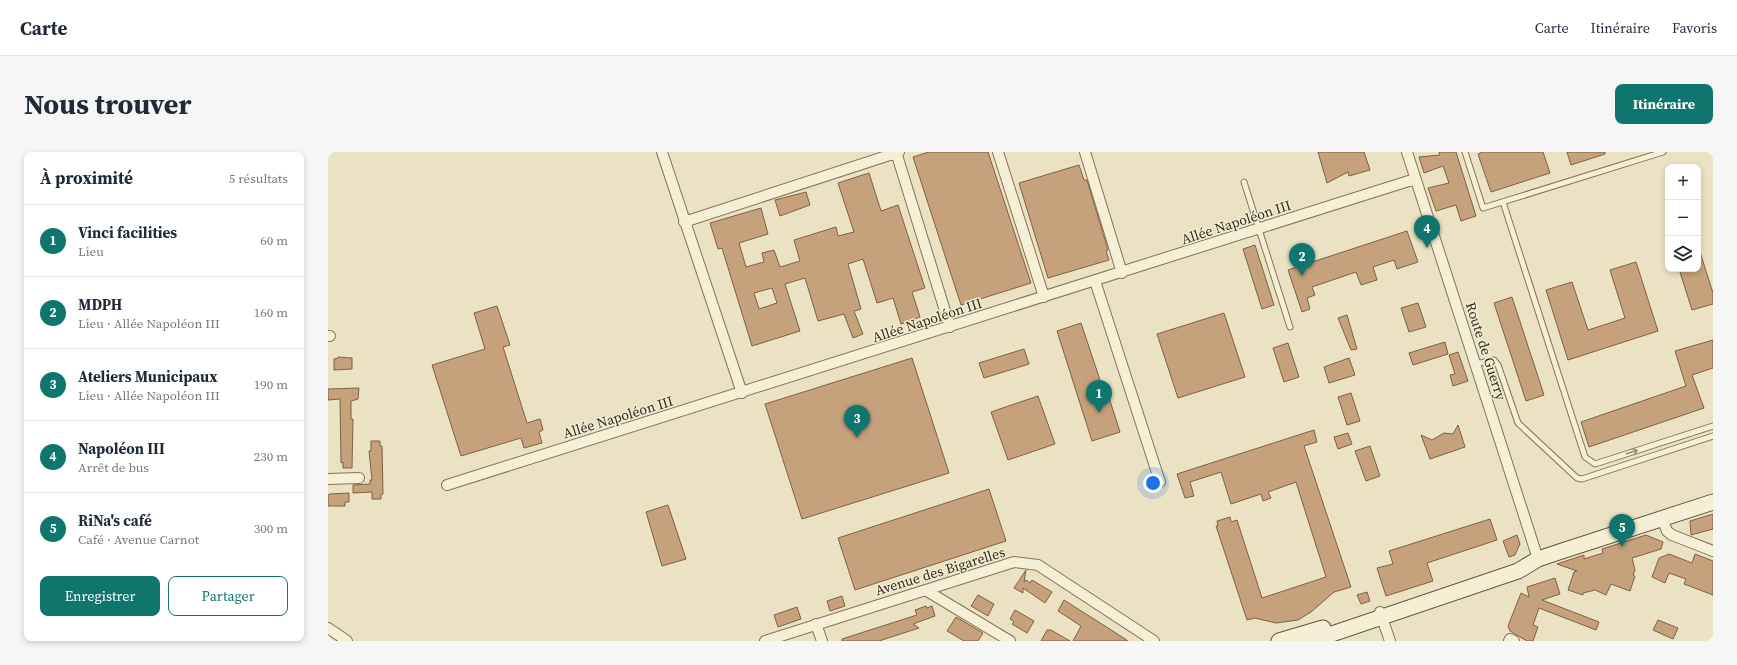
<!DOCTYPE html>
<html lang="fr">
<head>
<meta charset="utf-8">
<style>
  body { margin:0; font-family:"Source Serif 4",serif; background:#f6f6f7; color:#1f2937 }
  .controls { position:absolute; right:12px; top:12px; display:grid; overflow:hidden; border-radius:8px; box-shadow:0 2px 6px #0003 }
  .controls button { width:36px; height:36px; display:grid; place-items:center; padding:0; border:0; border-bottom:1px solid #e0e1e3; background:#fff; color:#1f2937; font:20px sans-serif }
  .you { position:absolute; left:825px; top:331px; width:14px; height:14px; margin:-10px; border:3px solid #fff; border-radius:50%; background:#1a73e8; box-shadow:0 0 0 6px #1a73e833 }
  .badge { display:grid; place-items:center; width:26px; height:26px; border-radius:50%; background:#0f766e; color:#fff; font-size:13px; font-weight:700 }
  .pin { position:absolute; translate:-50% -33px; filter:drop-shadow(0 1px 2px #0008) }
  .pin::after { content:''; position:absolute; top:21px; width:14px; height:12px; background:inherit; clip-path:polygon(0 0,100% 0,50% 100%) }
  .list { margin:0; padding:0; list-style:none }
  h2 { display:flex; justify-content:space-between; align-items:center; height:52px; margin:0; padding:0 16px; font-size:17px }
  h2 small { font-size:13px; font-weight:400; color:#747a83 }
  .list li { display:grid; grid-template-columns:26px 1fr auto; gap:12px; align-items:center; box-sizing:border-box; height:72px; padding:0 16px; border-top:1px solid #e0e1e3 }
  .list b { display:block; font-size:15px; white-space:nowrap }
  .list p { margin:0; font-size:13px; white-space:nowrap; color:#747a83 }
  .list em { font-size:13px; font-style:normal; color:#747a83 }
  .actions { display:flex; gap:8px; padding:12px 16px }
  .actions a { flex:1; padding:9px 0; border:1px solid #0f766e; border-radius:8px; text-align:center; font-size:14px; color:#0f766e }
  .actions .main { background:#0f766e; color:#fff }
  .icon { flex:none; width:22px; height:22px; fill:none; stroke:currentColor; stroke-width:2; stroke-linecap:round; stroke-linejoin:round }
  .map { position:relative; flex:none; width:1385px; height:489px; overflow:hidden; border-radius:8px }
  header { display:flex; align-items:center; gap:24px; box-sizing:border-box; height:56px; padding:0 20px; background:#fff; border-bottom:1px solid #e0e1e3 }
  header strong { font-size:19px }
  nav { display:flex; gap:22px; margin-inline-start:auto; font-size:14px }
  .intro { display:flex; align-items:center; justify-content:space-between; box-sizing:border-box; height:96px; padding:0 24px }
  h1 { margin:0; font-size:28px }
  .button { padding:10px 18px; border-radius:8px; background:#0f766e; color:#fff; font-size:14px; font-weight:700 }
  main { display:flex; gap:24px; padding:0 24px }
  aside { flex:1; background:#fff; border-radius:8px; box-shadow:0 2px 6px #0003 }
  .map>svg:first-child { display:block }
  .building { fill:#c5a17c; stroke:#7f6143; fill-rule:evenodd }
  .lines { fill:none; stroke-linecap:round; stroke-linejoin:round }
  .lane-casing { stroke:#82745b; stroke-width:7 }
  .street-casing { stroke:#82745b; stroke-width:12 }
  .secondary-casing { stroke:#64553f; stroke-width:17 }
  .lane { stroke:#f5efd5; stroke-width:5 }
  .street { stroke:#f5efd5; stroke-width:10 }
  .secondary { stroke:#f5efd5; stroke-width:15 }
  .oneway { stroke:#948d7a }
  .labels { text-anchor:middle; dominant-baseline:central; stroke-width:3; stroke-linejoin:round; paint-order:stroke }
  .street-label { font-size:14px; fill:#332b1e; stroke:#f2ecd2 }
</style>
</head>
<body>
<header>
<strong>Carte</strong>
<nav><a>Carte</a><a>Itinéraire</a><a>Favoris</a></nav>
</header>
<div class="intro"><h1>Nous trouver</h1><a class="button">Itinéraire</a></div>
<main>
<aside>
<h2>À proximité<small>5 résultats</small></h2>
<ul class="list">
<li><span class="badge">1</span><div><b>Vinci facilities</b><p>Lieu</p></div><em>60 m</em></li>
<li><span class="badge">2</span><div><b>MDPH</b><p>Lieu · Allée Napoléon III</p></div><em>160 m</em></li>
<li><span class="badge">3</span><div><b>Ateliers Municipaux</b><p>Lieu · Allée Napoléon III</p></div><em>190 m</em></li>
<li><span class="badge">4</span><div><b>Napoléon III</b><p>Arrêt de bus</p></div><em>230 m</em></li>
<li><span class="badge">5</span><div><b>RiNa's café</b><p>Café · Avenue Carnot</p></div><em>300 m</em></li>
</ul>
<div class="actions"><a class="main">Enregistrer</a><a>Partager</a></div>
</aside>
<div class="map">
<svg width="1385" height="489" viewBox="0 0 1385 489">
  <rect width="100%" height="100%" fill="#eae2c3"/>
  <path class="building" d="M601,0H660L703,131L633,153L585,5Z
    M990,0H1036L1042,18L1021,24L1020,20L999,31Z
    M1111,0H1128L1148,64L1133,69L1128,53L1108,59L1100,36L1121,31L1115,14L1096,21L1091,5L1112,3Z
    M1155,0H1215L1222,21L1163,40L1150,2Z
    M1239,0H1277V2L1243,13Z
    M751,13L756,28H759L780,98L778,99L781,108L720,126L691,31Z
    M541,21L553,59L570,53L597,136L584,140L592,165L573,172L565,146L549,151L535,107L520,112L533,157L526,159L535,182L525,186L516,162L490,169L477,126L457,132L472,179L424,194L394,96L390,97L382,71L433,56L440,82L411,91L418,115L436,110L434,101L446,98L452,115L472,109L466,88L508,75L510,84L526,80L510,31ZM444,136L449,151L431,157L426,141Z
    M478,40L482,53L452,64L447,48Z
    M1079,79L1090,110L1069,117L1066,108L1045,115L1049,128L1033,133L1028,120L984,135L987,143L979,146L982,157L974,160L960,118Z
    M927,93L946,153L934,157L915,97Z
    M1370,100H1372L1385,141V152L1364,158L1351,117H1370Z
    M1308,110L1330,179L1240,208L1218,138L1244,130L1260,178L1282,171L1297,166L1282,118Z
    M1184,145L1216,243L1198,249L1166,151Z
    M1090,151L1098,175L1081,180L1073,156Z
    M169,154L182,193L175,195L199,271L212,267L215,278L211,280L214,291L196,296L193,286L133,304L104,213L157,197L146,161Z
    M896,161L917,225L850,246L829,182Z
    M1019,163L1029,197L1023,198L1010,166Z
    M753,171L774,234L777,233L792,280L764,289L729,179Z
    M1385,188V216L1364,223L1376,256L1261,295L1253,270L1358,234L1347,199Z
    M1117,190L1120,202L1085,213L1081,201Z
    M960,191L971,225L956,230L945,196Z
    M696,197L701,212L656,226L651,211Z
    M1130,200L1140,229L1125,234L1122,223L1127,222L1121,203Z
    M10,205L24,206V217L6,218V207L10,206Z
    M584,206L621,321L474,367L437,252Z
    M1021,206L1027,223L1001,231L996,215Z
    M31,236L30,247L23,249V267H25L24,316H15V310L13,311L12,247L0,248V237Z
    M1023,241L1032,269L1019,273L1010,245Z
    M710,244L727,292L680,308L663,260Z
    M1130,273L1137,295L1102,307L1093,283L1104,288L1116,281L1125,282Z
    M986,278L989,290L976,294L1023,435L1006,440L983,460L970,468L948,471L927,466L919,468L888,374H890L889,369L902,365L903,370L909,368L934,446L998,425L968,330L940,340L943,346L935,349L933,342L903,352L893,320L862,330L866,344L857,346L849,322Z
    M1020,281L1024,292L1010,297L1006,285Z
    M43,289H52V294H54L55,342H53V347H44V340L25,341V333L42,332V328H44L41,299H43Z
    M1042,294L1052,324L1038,329L1027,299Z
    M661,337L678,389L527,438L510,386Z
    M21,341V350H17V354H0V343L2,342Z
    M340,353L358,407L334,414L318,360Z
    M1385,362V377L1363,383L1362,369Z
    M1162,367L1169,388L1099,411L1105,429L1058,444L1049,416L1065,412L1061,399Z
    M1189,383L1192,392L1187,403L1181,405L1175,389Z
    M1318,383L1335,390L1333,397L1304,406L1307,418L1305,423L1307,424L1302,439L1283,432L1278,443L1267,438L1255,441V443L1240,438L1246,420L1249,419L1229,412L1256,403V407L1275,401L1274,397Z
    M1341,402L1364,411L1367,402L1385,409V443L1356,432L1358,427L1341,421L1337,431L1324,425L1331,406Z
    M698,418L696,430L698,428L702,431L704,428L724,440L717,451L695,436V441L686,436Z
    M1227,426L1232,442L1214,448L1271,470L1268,478L1211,456L1205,473L1210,475L1205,489H1199L1182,479L1180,474L1193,441L1201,445L1199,435Z
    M1039,440L1042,449L1033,452L1029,443Z
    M650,443L666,452L660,464L643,454Z
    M514,444L517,454L502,459L499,449Z
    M736,448L791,483L800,489H745L753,474L730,459Z
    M598,454L599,456L604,454L607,464L585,472L591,476L551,489H514V487L589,463L587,458Z
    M469,455L473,467L450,475L446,463Z
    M687,458L706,469L699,481L684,472L686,470L682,467Z
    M628,465L655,481L650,489H636L619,479Z
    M1330,468L1350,476L1345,487L1325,478Z
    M719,478H723L742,489H713Z"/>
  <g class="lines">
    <defs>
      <path id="lane" d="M1137,0L1155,56L1335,0
        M916,30L962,175
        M1175,50L1257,305L1267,312L1385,274
        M1147,212L1166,208L1170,213L1190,271L1249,326L1254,327L1385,284"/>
      <path id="street" d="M334,0L414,241
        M568,0L622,175
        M670,0L716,145
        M757,0L794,121
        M1079,0L1210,407
        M356,70L571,0
        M767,129L832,330
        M0,184H2
        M0,327L31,326
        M119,333L1087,27
        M1334,366L1339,379L1344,383L1385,399
        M599,439L682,489
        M1052,460L1062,489
        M488,472L494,489
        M0,476L19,489
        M437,489L686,410L710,413L826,489
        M1181,489L1182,487L1186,489"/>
      <path id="secondary" d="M951,489L995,476
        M983,489L1190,419L1210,407L1234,399L1385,350"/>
    </defs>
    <use href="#lane" class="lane-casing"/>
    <use href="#street" class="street-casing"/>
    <use href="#secondary" class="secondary-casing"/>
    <use href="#lane" class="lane"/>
    <use href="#street" class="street"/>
    <use href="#secondary" class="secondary"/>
  </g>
  <defs><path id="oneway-shaft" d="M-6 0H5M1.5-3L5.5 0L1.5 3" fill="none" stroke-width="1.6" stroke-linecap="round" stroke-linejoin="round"/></defs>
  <use class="oneway" href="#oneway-shaft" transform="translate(1304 300) rotate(-17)"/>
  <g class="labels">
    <g class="street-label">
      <text transform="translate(908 70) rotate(-18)">Allée Napoléon III</text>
      <text transform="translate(599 168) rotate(-18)">Allée Napoléon III</text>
      <text transform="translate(1158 199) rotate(72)">Route de Guerry</text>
      <text transform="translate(290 265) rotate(-17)">Allée Napoléon III</text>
      <text transform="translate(612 419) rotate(-17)">Avenue des Bigarelles</text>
    </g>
  </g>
</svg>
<div class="controls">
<button>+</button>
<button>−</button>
<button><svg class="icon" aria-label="layers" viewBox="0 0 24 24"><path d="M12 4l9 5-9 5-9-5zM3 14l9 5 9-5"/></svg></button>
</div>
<div class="you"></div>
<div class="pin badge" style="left:771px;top:261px">1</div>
<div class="pin badge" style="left:974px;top:124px">2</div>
<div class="pin badge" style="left:529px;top:286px">3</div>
<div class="pin badge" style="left:1099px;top:96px">4</div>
<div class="pin badge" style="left:1294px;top:395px">5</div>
</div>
</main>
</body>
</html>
